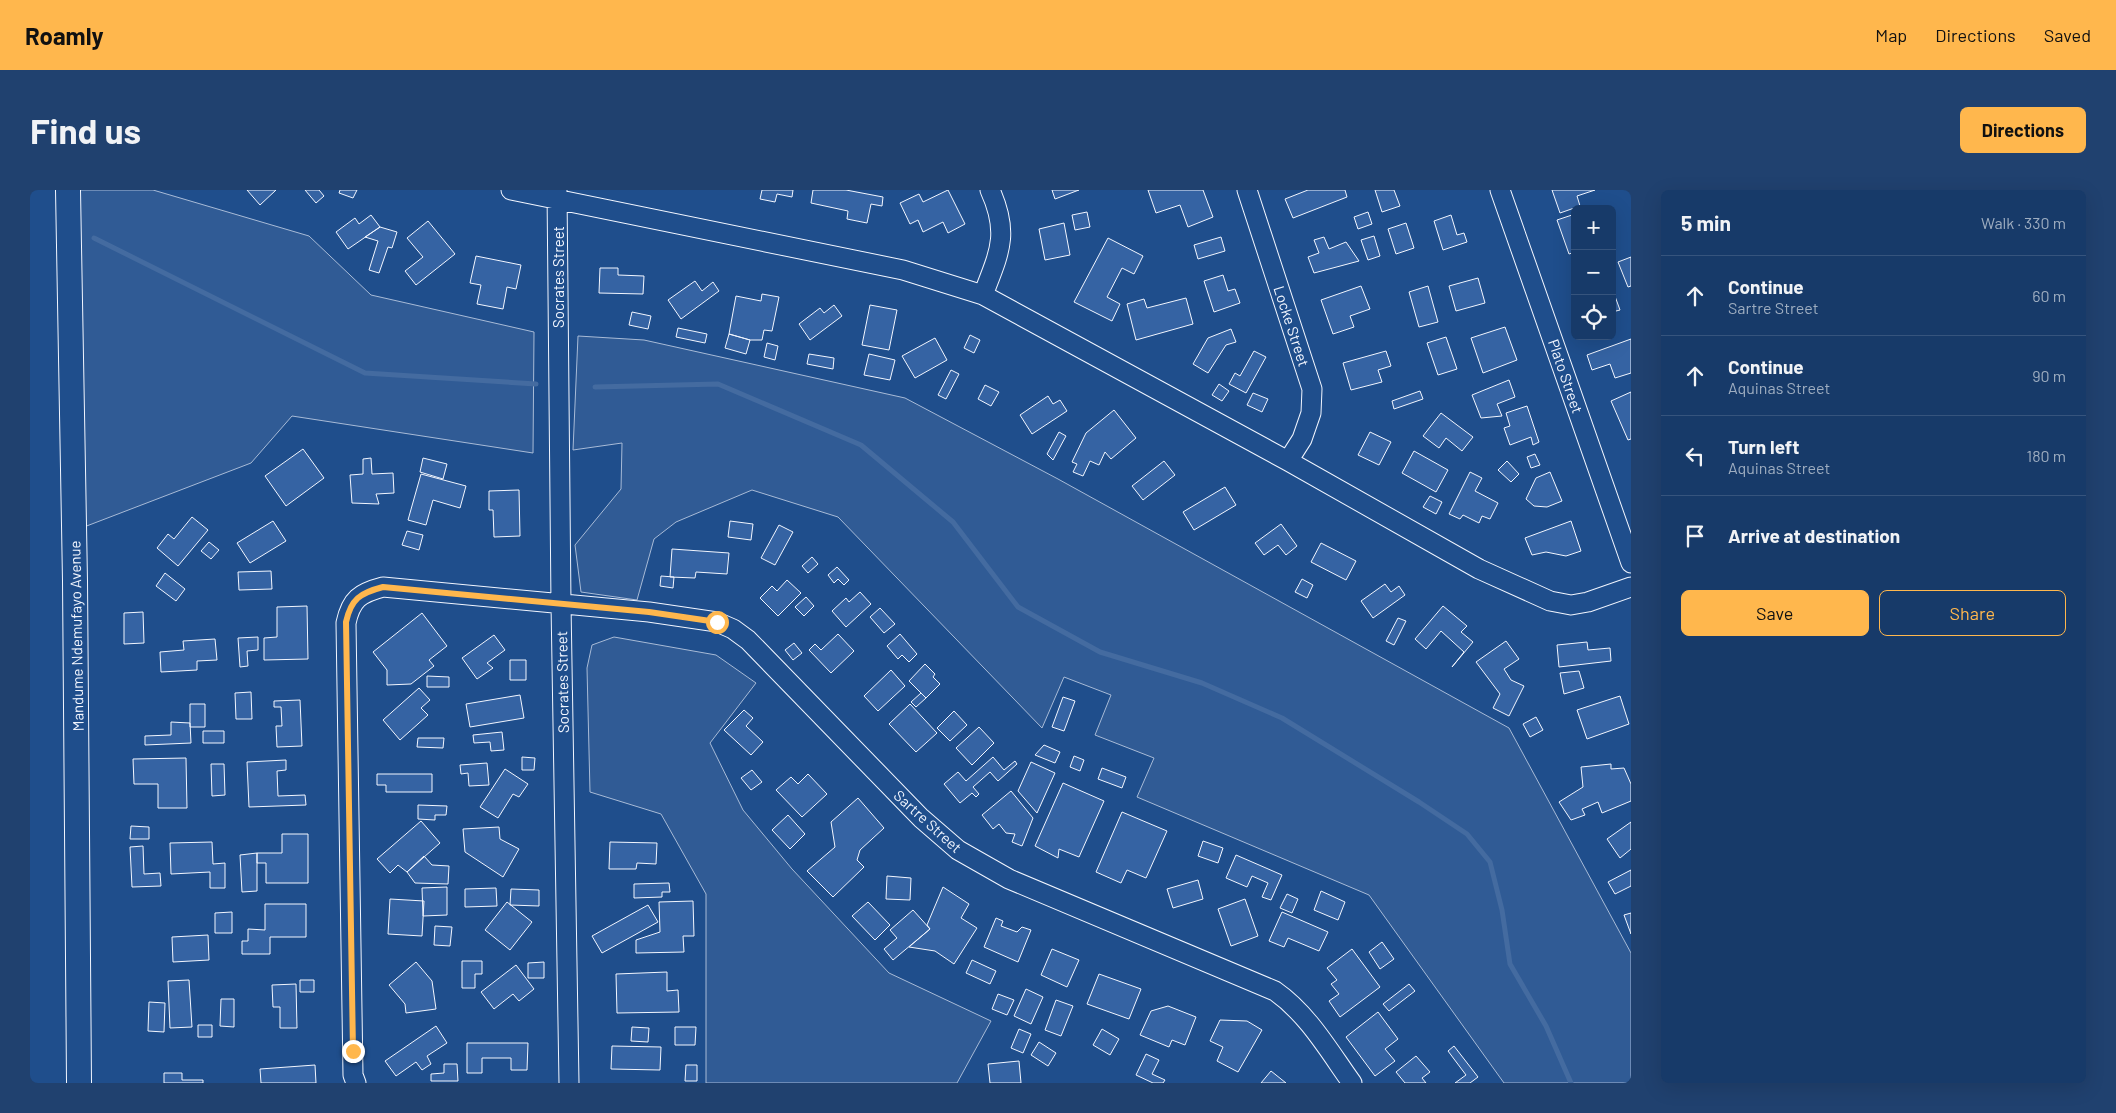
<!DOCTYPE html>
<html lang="en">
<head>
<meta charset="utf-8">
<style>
  body { margin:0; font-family:Barlow,sans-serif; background:#20416f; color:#f1f3f6 }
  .controls { position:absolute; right:15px; top:15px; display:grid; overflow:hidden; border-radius:8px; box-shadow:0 5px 20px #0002 }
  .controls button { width:45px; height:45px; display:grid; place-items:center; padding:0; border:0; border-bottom:1px solid #36547d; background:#173a69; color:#f1f3f6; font:25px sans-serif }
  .stop { position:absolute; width:15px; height:15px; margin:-11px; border:4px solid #ffb74d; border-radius:50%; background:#fff }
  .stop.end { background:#ffb74d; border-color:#fff; box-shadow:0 1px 5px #0008 }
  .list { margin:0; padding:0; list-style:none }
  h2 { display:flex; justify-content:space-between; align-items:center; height:65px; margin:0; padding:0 20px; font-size:21px }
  h2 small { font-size:16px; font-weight:400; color:#9eadc0 }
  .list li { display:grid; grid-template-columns:32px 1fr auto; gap:15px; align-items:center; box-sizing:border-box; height:80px; padding:0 20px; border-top:1px solid #36547d }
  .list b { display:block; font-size:19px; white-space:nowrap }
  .list p { margin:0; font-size:16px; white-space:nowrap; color:#9eadc0 }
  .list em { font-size:16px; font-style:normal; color:#9eadc0 }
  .actions { display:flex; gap:10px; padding:15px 20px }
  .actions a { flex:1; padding:11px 0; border:1px solid #ffb74d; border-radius:8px; text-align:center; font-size:18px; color:#ffb74d }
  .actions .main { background:#ffb74d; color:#111 }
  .icon { flex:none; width:28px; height:28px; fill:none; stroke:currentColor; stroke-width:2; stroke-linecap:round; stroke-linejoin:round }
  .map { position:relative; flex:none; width:1601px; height:893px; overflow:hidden; border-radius:8px }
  header { display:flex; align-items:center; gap:30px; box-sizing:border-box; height:70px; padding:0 25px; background:#ffb74d; color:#111 }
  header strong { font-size:24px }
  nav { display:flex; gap:28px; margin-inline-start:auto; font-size:18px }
  .intro { display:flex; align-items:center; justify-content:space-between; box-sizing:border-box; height:120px; padding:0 30px }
  h1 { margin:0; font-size:35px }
  .button { padding:12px 22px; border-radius:8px; background:#ffb74d; color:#111; font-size:18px; font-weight:700 }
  main { display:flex; gap:30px; padding:0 30px }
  aside { flex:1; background:#173a69; border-radius:8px; box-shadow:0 5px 20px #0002 }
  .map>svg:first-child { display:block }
  .built { fill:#305b95; stroke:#a8bbd7 }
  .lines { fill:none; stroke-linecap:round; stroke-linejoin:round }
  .stream { stroke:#446ba0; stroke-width:5 }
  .building { fill:#3563a3; stroke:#f2f6ff }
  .minor-casing { stroke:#f2f6ff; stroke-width:21 }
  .major-casing { stroke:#f2f6ff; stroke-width:26 }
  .minor { stroke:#1f4e8c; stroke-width:19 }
  .major { stroke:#1f4e8c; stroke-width:24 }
  .route { stroke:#ffb74d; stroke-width:6 }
  .labels { text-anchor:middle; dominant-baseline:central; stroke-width:4; stroke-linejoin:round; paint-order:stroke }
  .street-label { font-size:15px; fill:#f2f6ff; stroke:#1f4e8c }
</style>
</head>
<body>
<header>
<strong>Roamly</strong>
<nav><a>Map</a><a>Directions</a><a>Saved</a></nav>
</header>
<div class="intro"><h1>Find us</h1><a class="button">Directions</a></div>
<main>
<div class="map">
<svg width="1601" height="893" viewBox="0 0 1601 893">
  <rect width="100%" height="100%" fill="#1f4e8c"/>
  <path class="built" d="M49,0H123L279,46L341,105L504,142L503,263L262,226L221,273L54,337Z
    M548,146L614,150L875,208L1028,289L1479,538L1601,763V893H1474L1339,705L1107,607L1124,568L1065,545L1081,505L1034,487L1012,538L808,327L722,300L646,332L624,349L607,410L551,402L545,355L591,299L592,253L543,260Z
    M584,447L686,465L726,493L680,553L713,620L762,679L859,783L961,831L927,893H676V704L631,624L560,602L557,478L562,455Z"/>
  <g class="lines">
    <path class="stream" d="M64,48L335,183L506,194
      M565,197L688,194L831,255L923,332L988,417L1070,462L1172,493L1252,528L1389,612L1437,644L1460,672L1472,720L1480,774L1516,836L1541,893"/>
  </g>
  <path class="building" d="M217,0H246L230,15Z
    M275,0H289L294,6L286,13Z
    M310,0H327L323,8L309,3Z
    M732,0H763L762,7L747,4L745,12L730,9Z
    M783,0H816L853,7L852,16L841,14L837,33L817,29L818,21L781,13Z
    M918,0L935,34L918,43L913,32L893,42L888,30L880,34L870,13L889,4L893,12Z
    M1022,0H1049L1025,9Z
    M1118,0H1173L1183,27L1158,37L1150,15L1126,23Z
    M1278,0H1315L1317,7L1263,28L1255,9Z
    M1345,0H1364L1370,16L1352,22Z
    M1522,0H1565L1547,6L1550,16L1530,23Z
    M1057,22L1060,37L1045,40L1042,25Z
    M1338,22L1342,34L1328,39L1324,27Z
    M1545,24V62L1539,64L1527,30Z
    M341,25L350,37L318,59L306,42L325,28L329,34Z
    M1421,25L1427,45L1434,43L1437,52L1413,60L1404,31Z
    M398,31L425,64L386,95L375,81L393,67L377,48Z
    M1034,33L1040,65L1015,70L1009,39Z
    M1376,33L1384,58L1366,64L1358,39Z
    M350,37L367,42L362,58L358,57L349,83L339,80L348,51L335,47Z
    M1344,46L1350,66L1338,70L1331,50Z
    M1191,47L1195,61L1168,69L1164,55Z
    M1294,47L1299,59L1316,52L1329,71L1284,83L1278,67L1289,63L1284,50Z
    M1078,48L1113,66L1104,84L1092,78L1077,107L1090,114L1082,131L1044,112Z
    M446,66L491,75L486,99L477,97L473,119L447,114L451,95L440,93Z
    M1601,67V96L1598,97L1588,72Z
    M570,78H588V85L614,86L613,104L569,103Z
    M1193,85L1198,101L1205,99L1210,113L1184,122L1174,91Z
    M1448,88L1455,113L1426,121L1419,96Z
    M665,91L672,101L683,92L689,101L651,129L638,110Z
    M1331,96L1340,119L1320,126L1324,137L1303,144L1291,110Z
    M1398,96L1408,132L1389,137L1379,102Z
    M1582,98L1590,120L1582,122Z
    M732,104L749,107L742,141L734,140L732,150H720L699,144L706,106L731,111Z
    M1156,108L1163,134L1106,150L1097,114L1114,109L1117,118Z
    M804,115L812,126L780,150L769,134L790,118L794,123Z
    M840,115L867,120L859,160L832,155Z
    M602,122L621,126L618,139L599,135Z
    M1475,137L1487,170L1453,183L1441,148Z
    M648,138L677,144L675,153L646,147Z
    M1201,139L1206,152L1196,155L1178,183L1163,174L1178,148Z
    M699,144L720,150L716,164L695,158Z
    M940,145L950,150L944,163L934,158Z
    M1416,147L1427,179L1408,185L1397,153Z
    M905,148L917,170L885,188L872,166Z
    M1601,149V183L1585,188L1580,174L1562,180L1557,165Z
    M737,153L748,156L745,170L734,167Z
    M1224,161L1236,167L1216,203L1199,194L1205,183L1210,186Z
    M1356,161L1361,176L1348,180L1352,192L1321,200L1313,173Z
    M779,164L804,168L803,179L777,174Z
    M839,164L865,170L860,190L834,185Z
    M921,180L929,184L916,209L908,205Z
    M1479,190L1485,207L1467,214L1472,226L1451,228L1442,205Z
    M1189,194L1199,201L1192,211L1182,205Z
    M955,195L969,202L961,216L948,209Z
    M1390,201L1393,209L1364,219L1362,211Z
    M1601,202V249L1598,250L1581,211Z
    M1223,203L1238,209L1232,222L1217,215Z
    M1018,206L1023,214L1030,210L1037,221L1002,244L990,225Z
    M1497,216L1509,252L1503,255L1501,247L1480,255L1474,238L1480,236L1476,223Z
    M1084,220L1106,248L1081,269L1075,262L1069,275L1060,271L1053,286L1043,282L1047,274L1042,272L1056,243Z
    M1411,223L1443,247L1432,261L1416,248L1409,258L1393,246Z
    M1029,242L1036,246L1023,270L1017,264Z
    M1340,242L1361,252L1349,275L1328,265Z
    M273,259L294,288L256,316L235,286Z
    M1384,261L1418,280L1406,302L1372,283Z
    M1505,264L1510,275L1501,278L1497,267Z
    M341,268L342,284L363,283L364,303L346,304L349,314L322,313L320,285L333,284V269Z
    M393,268L417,274L413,289L390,282Z
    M1134,271L1145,285L1113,310L1102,296Z
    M1477,271L1489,284L1481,292L1468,280Z
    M1440,282L1452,288L1445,301L1468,313L1460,329L1452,326L1449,333L1433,325L1430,329L1419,324Z
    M1520,282L1532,311L1517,317L1504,316L1496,309L1506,288Z
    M391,284L436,296L430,318L403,310L396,335L378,330Z
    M1195,297L1206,315L1164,340L1153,322Z
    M489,300L490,346L464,347L463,320H459V301Z
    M1400,306L1412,312L1406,324L1393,317Z
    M162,327L178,340L148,376L127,358L138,344L144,349Z
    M243,331L256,351L220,373L207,353Z
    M700,331L723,334L721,350L698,347Z
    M1541,331L1551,361L1536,366L1516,362L1502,365L1495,348Z
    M1251,334L1267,356L1256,365L1248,355L1234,365L1225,353Z
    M749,335L763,342L745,375L731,368Z
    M377,341L393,345L389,360L372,355Z
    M179,352L189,360L181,369L171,361Z
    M1291,353L1326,371L1316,390L1281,372Z
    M642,359L699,363L697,384L666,382L665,388L640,387Z
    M782,367L788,374L778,383L772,376Z
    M807,377L819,390L814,395L808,389L804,393L798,385Z
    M241,381L242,399L209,400L208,382Z
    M135,383L155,399L146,411L126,396Z
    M631,386L644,387L643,398L630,396Z
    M1272,389L1283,395L1277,408L1265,402Z
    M757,390L771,403L748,426L730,408L742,396L747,401Z
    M1355,394L1361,402L1369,396L1375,405L1343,428L1331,411Z
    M830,402L841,414L816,437L802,421L816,408L819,412Z
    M776,407L784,416L774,426L765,417Z
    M277,416L278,469L234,470V448L247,447V417Z
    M1413,416L1437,436L1431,442L1443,452L1422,477L1434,462L1411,441L1396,459L1385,449Z
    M850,418L865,434L854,443L840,427Z
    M113,422L114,453L94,454V423Z
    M392,423L417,456L399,470L404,476L381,494L357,495V480L343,462Z
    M1368,428L1376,431L1364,455L1356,451Z
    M808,444L824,461L801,483L779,460L785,454L791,460Z
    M870,444L887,464L879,472L872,465L868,469L857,456Z
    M464,445L475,460L457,473L463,478L447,489L432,468Z
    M228,447V460L217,461L218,476L210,477L208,448Z
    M185,449L187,470L167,471V480L131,482L130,462L154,460L153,451Z
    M1476,451L1489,469L1474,479L1481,490L1494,496L1479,526L1463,518L1470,504L1446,472Z
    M1557,452L1558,460L1580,458L1581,471L1529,477L1527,455Z
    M764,453L772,463L763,470L755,460Z
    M480,470H496V490H480Z
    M895,474L905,484L903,487L910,494L896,508L879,491Z
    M861,480L875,496L848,521L834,506Z
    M1549,481L1554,498L1534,504L1530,483Z
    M397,486L419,487V497H397Z
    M389,498L400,510L391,518L398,525L370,550L353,530Z
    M221,502L222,529H206L205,503Z
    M891,503L896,508L886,517L881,512Z
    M490,505L494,528L440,537L436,514Z
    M1590,506L1599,534L1557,549L1547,520Z
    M1033,507L1045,511L1034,541L1022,537Z
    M270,510L272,556L247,557L246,536H252L251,517H244V511Z
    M160,514H175V537H160Z
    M880,514L907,543L886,562L859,534Z
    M714,520L723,528L716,536L733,552L721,565L694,540Z
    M924,521L937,535L920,551L907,538Z
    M1506,527L1513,540L1500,547L1493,534Z
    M141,532L160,533L161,553L115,555V546L141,545Z
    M949,537L964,553L942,575L926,558Z
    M173,541H194V553H173Z
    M472,542L474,560L461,561L460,552L444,553L443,545Z
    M388,548H414L413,558L387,557Z
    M1014,555L1030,562L1025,573L1005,565Z
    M1044,566L1054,570L1050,581L1040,577Z
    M492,567L505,568L504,580H492Z
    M963,567L974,580L985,571L987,574L968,591L960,582L943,597L949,604L946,607L942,603L930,613L914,594L928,582L936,591Z
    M156,568L157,618H128V594H104L103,569Z
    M256,570V580L247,581L248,606L275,605L276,615L219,617L217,572Z
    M1001,572L1025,583L1007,623L988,601Z
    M457,573L459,595L439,596L438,583L431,584L430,575Z
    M181,574H194L195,605L182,606Z
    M1581,574V579L1594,578L1601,594V611L1572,623L1568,612L1552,619L1555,625L1541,630L1529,612L1553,597L1551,577Z
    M1072,578L1096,587L1092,598L1068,589Z
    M475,579L498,594L489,607L483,604L468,628L450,617Z
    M722,580L732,592L721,600L711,588Z
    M347,584H402V602H356V595H347Z
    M778,584L797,604L772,627L746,600L761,587L768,594Z
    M1033,593L1074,611L1049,667L1029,659L1028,668L1005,656Z
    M981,601L1003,628L992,656L982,652L985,644L976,643L969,634L963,639L952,625Z
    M828,608L854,638L830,660L827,670L834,677L803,707L777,681L805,657L801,632Z
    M388,615L417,616L416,625H405V630L388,629Z
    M1092,622L1137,641L1116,688L1097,680L1091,693L1066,682Z
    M758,625L775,644L760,659L742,640Z
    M391,631L410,653L377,682L368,675L360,683L347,669Z
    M1601,632V659L1590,668L1577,649Z
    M101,636L119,637V649H100Z
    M469,637L470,649L489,659L473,687L435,662L433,639Z
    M252,644H278V693H236V673H227V663H252Z
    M1173,651L1193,658L1188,673L1168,666Z
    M182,652L183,674L195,673V698H180V682L141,684L140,653Z
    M580,652L627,653L626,674L607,673L606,679H579Z
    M113,656L114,684L130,683L131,696L102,697L100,657Z
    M227,663V701L212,702L210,665Z
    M1206,665L1252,685L1241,710L1232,707L1238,693L1222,686L1217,697L1196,688Z
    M394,666L402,675L419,676L418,694L385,693L377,682Z
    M1601,680V696L1585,704L1578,692Z
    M857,686L881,688L880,710L856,709Z
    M1168,690L1173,709L1143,718L1137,699Z
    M639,693L640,702H632V707L604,708V694Z
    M417,697V725L393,726L392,698Z
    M913,697L939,714L931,728L947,738L924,774L905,761L879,757L900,739L897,735Z
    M466,698L467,716L435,717V699Z
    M481,699L509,700V716L480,715Z
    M1291,701L1315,712L1308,730L1284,720Z
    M1257,704L1268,709L1262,723L1250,718Z
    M360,709L394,711L392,746L358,744Z
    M1215,709L1228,746L1201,756L1188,719Z
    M663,711L664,746H653L654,762L606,763V750L630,742L629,712Z
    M477,712L502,732L480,760L455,740Z
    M838,712L860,735L845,750L822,726Z
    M235,714H276V747H240V764H212V751H218V739L235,740Z
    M618,715L628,732L572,763L562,746Z
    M883,720L900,739L863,770L854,759L867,748L860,740Z
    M202,722V743H185V723Z
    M1252,722L1298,742L1289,761L1258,748L1254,757L1239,751Z
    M1601,723V744L1594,725Z
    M966,728L973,731L971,736L987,742L992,737L1001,740L988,772L954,757Z
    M405,736L422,737L420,756L404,755Z
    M178,745L179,770L143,772L142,747Z
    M1352,752L1364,769L1350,779L1339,762Z
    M1022,759L1049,770L1037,797L1011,785Z
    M1322,759L1350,797L1310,827L1299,811L1309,804L1301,794L1307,790L1297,778Z
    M942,770L966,781L960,794L936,783Z
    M432,771H452V784H445V798H432Z
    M386,772L402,791L406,819L376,823L375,814L359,795Z
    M514,772V788H498V773Z
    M486,775L504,799L489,811L483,804L464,819L451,802Z
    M637,782V801L648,800L649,822L587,823L586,784Z
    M1069,784L1111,799L1099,829L1057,814Z
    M159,790L162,837L140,838L138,791Z
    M270,790H284V802H270Z
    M266,794L267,838H250V817H243L242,795Z
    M1379,794L1385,801L1359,821L1353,814Z
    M996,799L1013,807L1001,834L984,826Z
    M968,804L984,810L977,825L962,819Z
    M191,809H204V837L190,836Z
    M1026,810L1043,816L1031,846L1015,840Z
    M119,812L135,813L134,842L118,841Z
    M1138,816L1166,827L1155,855L1142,850L1139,857L1110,845L1121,821Z
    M1348,822L1368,849L1355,859L1365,871L1345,886L1316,847Z
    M1190,830L1217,831L1232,840L1208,882L1187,871L1193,857L1180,851Z
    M168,835H182V847H168Z
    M406,836L417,853L397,866L401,874L392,880L386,872L366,886L355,871Z
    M602,837L619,838L618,852L601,851Z
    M645,837H666L665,855H645Z
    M989,839L1001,844L993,863L981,858Z
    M1072,839L1089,849L1080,865L1063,855Z
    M1009,852L1026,863L1018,876L1001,865Z
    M437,853H498L497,880H481V868H452V883H437Z
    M582,856L631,857L630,880L581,879Z
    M1424,856L1448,887L1440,893H1425L1436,885L1418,861Z
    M1116,864L1129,870L1122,884L1135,890L1133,893H1123L1106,885Z
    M1386,866L1400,882L1392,888L1396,893H1375L1366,882Z
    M989,871L991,893H960L958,874Z
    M414,874H427L428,891H401V884L414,883Z
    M285,875L286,893H231L230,879Z
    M656,875H667V891H655Z
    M1241,881L1256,893H1231Z
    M134,883H152V890H173V893H134Z"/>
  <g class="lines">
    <defs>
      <path id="minor" d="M481,0L873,80L953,105L1258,271L1449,379L1520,411L1541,415L1558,412L1601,397
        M527,0L531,414L539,893
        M1217,0L1282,199L1281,223L1272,249L1258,271
        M1470,0L1601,373
        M953,105C969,63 980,44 960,0
        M326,893L323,885L316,433C321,409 330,403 353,397L619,422L687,432L703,439L718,450L891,628L928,660L979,689L1245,801C1278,824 1299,861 1322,893"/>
      <path id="major" d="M38,0L45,391L49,893"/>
    </defs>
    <use href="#minor" class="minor-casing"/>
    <use href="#major" class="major-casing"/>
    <use href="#minor" class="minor"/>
    <use href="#major" class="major"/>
  </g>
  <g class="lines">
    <path class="route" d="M323,861L316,432C321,409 330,403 353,397L619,422L687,432"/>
  </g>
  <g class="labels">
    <g class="street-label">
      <text transform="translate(528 87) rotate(-90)">Socrates Street</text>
      <text transform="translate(1262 136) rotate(72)">Locke Street</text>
      <text transform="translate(1536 186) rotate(71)">Plato Street</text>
      <text transform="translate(46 446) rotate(-91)">Mandume Ndemufayo Avenue</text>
      <text transform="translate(532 492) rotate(-91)">Socrates Street</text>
      <text transform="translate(898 631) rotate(42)">Sartre Street</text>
    </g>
  </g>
</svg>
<div class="controls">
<button>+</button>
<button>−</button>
<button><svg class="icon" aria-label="locate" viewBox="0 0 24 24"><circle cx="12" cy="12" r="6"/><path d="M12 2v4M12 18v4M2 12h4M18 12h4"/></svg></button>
</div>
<div class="stop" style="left:687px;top:432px"></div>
<div class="stop end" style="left:323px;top:861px"></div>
</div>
<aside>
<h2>5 min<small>Walk · 330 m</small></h2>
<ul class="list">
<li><svg class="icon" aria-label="ahead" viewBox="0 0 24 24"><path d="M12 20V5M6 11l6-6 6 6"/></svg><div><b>Continue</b><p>Sartre Street</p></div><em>60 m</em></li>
<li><svg class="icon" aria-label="ahead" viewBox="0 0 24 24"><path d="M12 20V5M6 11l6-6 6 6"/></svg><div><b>Continue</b><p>Aquinas Street</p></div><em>90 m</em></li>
<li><svg class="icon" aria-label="left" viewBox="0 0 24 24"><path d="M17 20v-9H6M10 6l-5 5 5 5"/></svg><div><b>Turn left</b><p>Aquinas Street</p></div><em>180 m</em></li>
<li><svg class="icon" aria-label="arrive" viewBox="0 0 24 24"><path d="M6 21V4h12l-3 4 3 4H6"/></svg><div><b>Arrive at destination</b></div></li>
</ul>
<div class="actions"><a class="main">Save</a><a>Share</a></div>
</aside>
</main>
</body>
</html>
